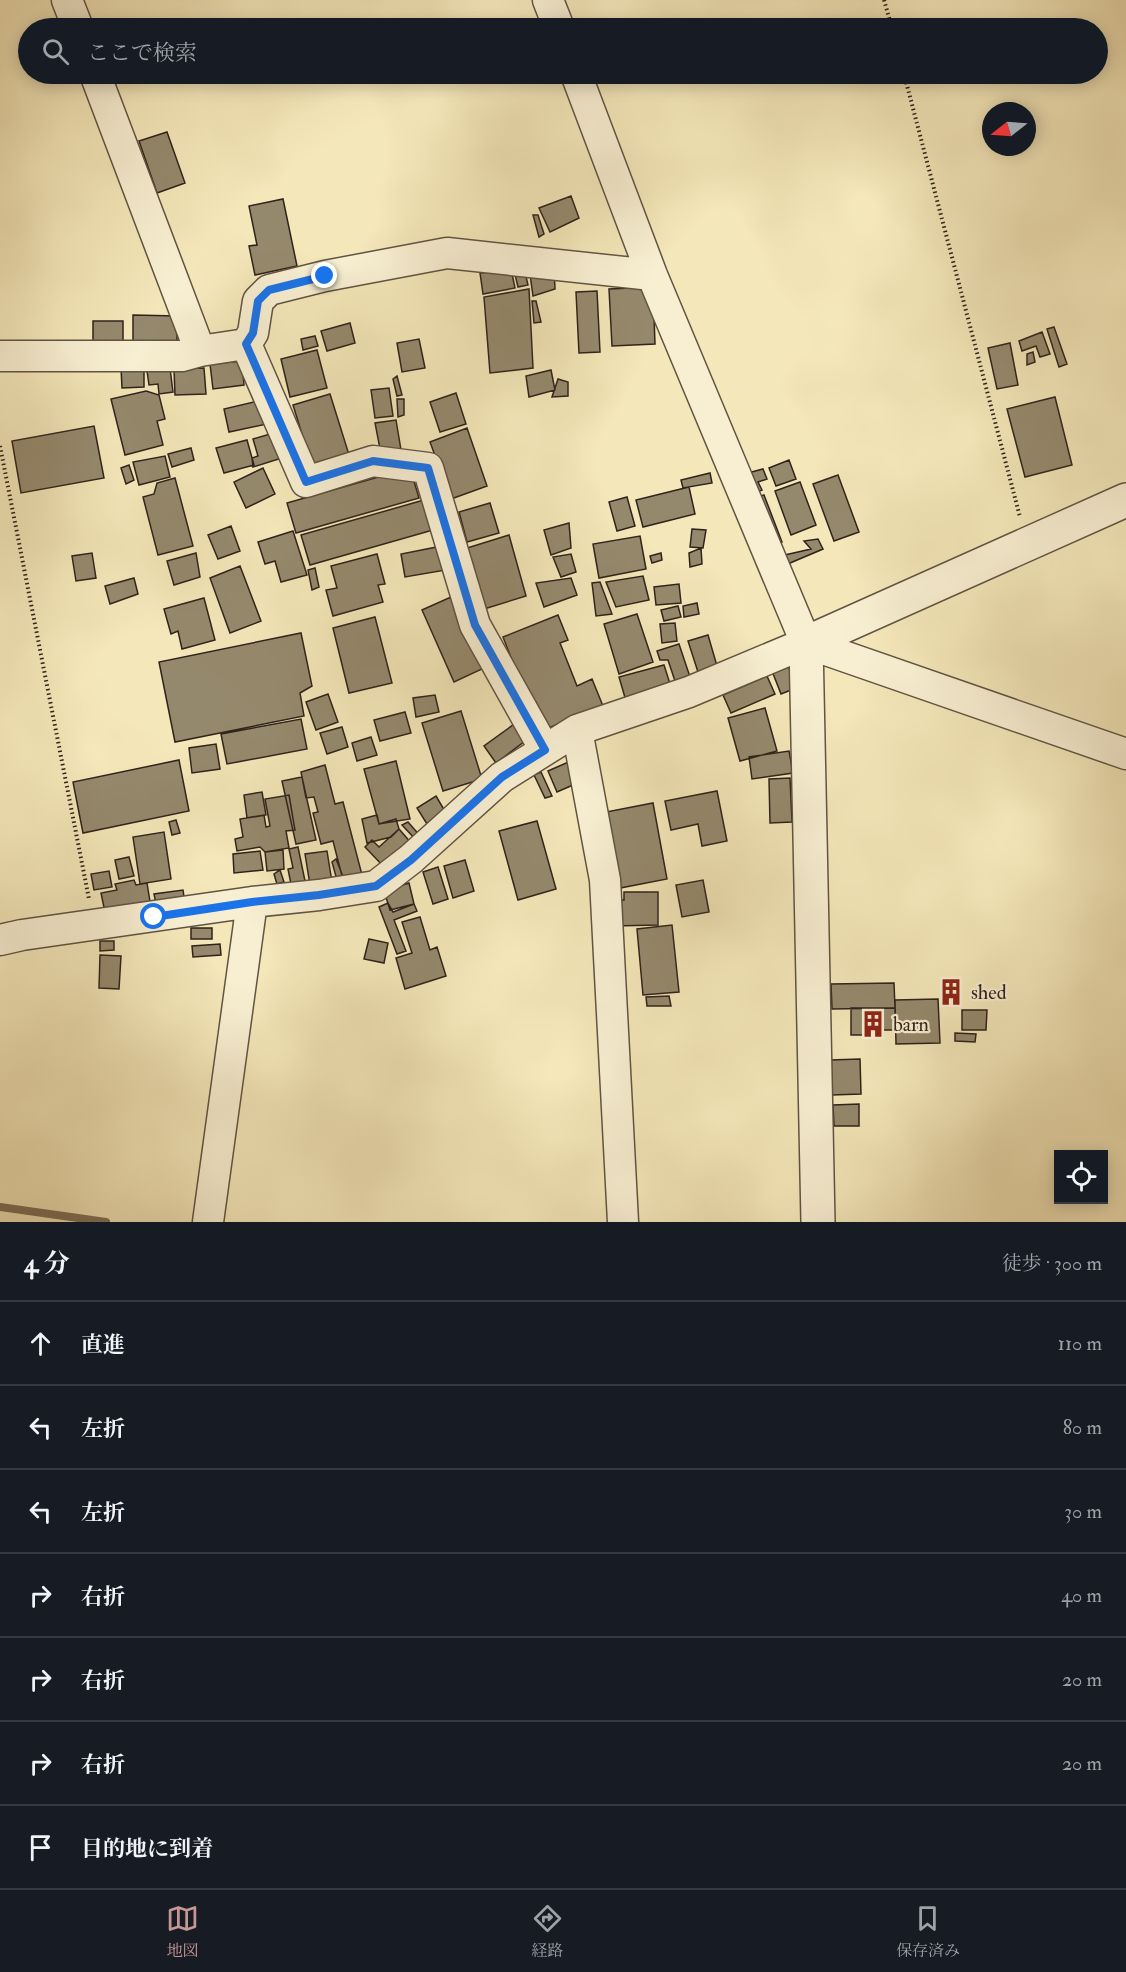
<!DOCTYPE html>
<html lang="ja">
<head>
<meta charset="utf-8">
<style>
  body { margin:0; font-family:"IM FELL Double Pica","Noto Serif JP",serif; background:#242831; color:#f1f3f6 }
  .controls { position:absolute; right:18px; bottom:18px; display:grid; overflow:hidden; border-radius:0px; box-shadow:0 3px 15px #0003 }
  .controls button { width:54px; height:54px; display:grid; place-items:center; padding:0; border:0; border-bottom:2px solid #363941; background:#171b24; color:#f1f3f6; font:30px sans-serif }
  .compass { position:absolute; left:982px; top:102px; width:54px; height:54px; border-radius:50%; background:#171b24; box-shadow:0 3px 15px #0003; rotate:253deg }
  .stop { position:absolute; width:18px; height:18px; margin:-14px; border:4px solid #1a73e8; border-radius:50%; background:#fff }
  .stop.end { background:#1a73e8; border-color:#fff; box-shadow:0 2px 6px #0008 }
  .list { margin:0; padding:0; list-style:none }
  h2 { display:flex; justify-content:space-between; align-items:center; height:78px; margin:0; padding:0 24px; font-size:26px }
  h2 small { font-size:20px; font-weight:400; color:#9ea1a6 }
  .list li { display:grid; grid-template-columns:39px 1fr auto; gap:18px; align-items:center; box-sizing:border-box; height:84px; padding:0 24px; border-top:2px solid #363941 }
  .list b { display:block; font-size:22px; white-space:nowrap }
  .list em { font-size:20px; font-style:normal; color:#9ea1a6 }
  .icon { flex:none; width:33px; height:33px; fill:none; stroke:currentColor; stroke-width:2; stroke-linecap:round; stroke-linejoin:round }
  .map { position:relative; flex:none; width:1126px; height:1222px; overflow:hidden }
  .search { position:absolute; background:#171b24; box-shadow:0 3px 15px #0003; left:18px; right:18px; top:18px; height:66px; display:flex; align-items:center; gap:15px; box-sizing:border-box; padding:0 21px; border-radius:33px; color:#9ea1a6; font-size:22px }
  .sheet { height:666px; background:#171b24 }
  nav { display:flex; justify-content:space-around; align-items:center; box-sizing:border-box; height:84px; border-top:2px solid #363941; background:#171b24; font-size:16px; color:#9ea1a6 }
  nav a { display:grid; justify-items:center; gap:3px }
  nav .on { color:#c59692 }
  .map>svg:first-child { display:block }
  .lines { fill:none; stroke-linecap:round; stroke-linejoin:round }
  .stream { stroke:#7d7059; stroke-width:8 }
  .building { fill:#95896d; stroke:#2f231b; stroke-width:1.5 }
  .minor-casing { stroke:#605442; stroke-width:33 }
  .tertiary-casing { stroke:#605442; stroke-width:36 }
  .path { stroke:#2f231b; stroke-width:4; stroke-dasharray:1.5 3; stroke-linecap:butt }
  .minor { stroke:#f8efd2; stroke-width:30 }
  .tertiary { stroke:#f8efd2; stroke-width:33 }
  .route { stroke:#1a73e8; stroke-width:8 }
  .labels { text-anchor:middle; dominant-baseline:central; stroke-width:4.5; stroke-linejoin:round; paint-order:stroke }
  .poi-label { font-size:20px; fill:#2f231b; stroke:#f8efd2; text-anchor:start }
</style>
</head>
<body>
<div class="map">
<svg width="1126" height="1222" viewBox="0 0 1126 1222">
  <rect width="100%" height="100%" fill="#f4e7b9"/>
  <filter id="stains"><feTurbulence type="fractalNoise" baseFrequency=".00333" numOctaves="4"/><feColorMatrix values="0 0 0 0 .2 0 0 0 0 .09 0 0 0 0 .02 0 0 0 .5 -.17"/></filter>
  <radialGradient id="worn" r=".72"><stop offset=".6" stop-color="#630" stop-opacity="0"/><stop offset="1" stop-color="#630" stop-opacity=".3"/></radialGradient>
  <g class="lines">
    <path class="stream" d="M0,1207L106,1222"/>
  </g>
  <path class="building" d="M167,132L185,183L157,193L139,141Z
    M571,196L579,218L550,232L539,208Z
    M283,199L297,266L255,275L249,246L257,245L249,206Z
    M533,215H538L544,234L539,237Z
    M524,268L528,285L518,287L514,270Z
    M511,269L515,288L483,294L480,273Z
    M554,269L555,289L533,296L530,274Z
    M653,287L655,344L612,346L609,289Z
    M529,289L533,368L490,373L484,297Z
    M597,291L600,352L579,353L576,292Z
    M532,301H536L541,322L534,323Z
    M133,315L177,316V347L133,346Z
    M93,321H123V344H93Z
    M350,323L355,343L327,351L321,331Z
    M1054,327L1067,364L1059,367L1047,329Z
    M1042,332L1050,354L1040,357L1036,346L1022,351L1019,341Z
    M315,336L318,346L303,350L301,339Z
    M419,339L425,368L402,372L397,343Z
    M1010,343L1018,385L997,389L988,348Z
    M317,350L327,388L290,397L281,359Z
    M1033,352L1035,362L1027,365V354Z
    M242,361L244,385L213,389L210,364Z
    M144,367V387L122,388L121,368Z
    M170,368L173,392L159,394L158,384L149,385L147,371Z
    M204,368L206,394L175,395L174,369Z
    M551,370L555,390L529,397L526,376Z
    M397,376L402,395L397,396L393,379Z
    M558,379L568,382V396L552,397Z
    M389,388L393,416L375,418L371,390Z
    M146,391L159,395L165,419L157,421L163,445L125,455L111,399Z
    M456,393L466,424L440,432L430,402Z
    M330,394L350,458L313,470L293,405Z
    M1055,397L1072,465L1025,477L1007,409Z
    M397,399H404V415L398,417Z
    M262,400L267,424L229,432L224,409Z
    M396,420L401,450L381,454L375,423Z
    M94,426L104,478L21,493L12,441Z
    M467,428L487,486L451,499L430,442Z
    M277,432L285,457L253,467L252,458L258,456L253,439Z
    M247,440L254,465L224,473L216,448Z
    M191,448L194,460L172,467L168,454Z
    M165,456L170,477L139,485L133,462Z
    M789,460L796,479L776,486L769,468Z
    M129,465L134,480L126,484L121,468Z
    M263,468L275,494L246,508L234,482Z
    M410,468L419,498L296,533L287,503Z
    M763,469L767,479L758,482L762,490L750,494L744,474Z
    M710,473L712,483L683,488L681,480Z
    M838,475L859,532L834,541L813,484Z
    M175,478L193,546L158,555L143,497L154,494L157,483Z
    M800,482L816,525L791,535L775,491Z
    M689,487L695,514L643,527L636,500Z
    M764,495L782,542L769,547L753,498Z
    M627,497L635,526L617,531L609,502Z
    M424,500L433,530L310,565L301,535Z
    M490,503L499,533L467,542L459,512Z
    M569,523L571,548L551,555L544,530Z
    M231,526L240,551L218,559L208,535Z
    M692,529L706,530L703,548L690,547Z
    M293,531L307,575L281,582L275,561L265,564L258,542Z
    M509,535L526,596L484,609L464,549Z
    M640,536L646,569L599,578L593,544Z
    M818,539L823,549L783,566L776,557L811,549L804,541Z
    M442,546L446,570L405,577L401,554Z
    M701,548L702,564L690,567L689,553Z
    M92,553L96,578L76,581L72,556Z
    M196,553L200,577L174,585L167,561Z
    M661,553L662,560L652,563L650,556Z
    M377,554L385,584L378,585L383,602L333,616L326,590L337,588L331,566Z
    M571,554L576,572L561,577L553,557Z
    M240,566L261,621L230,633L210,578Z
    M315,568L319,587L312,590L308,570Z
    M643,576L649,600L616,607L606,582Z
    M134,578L138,594L110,604L105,586Z
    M571,578L577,595L544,607L536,583Z
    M600,582L612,614L596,616L592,583Z
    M679,584L681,603L656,605L654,587Z
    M451,597L482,669L454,682L422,610Z
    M204,598L215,640L182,649L178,631L171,634L164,609Z
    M697,603L699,614L684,617L683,606Z
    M678,606L681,617L664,621L661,610Z
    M637,614L653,662L619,674L604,624Z
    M558,615L568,640L560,643L577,686L592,679L603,706L546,729L536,702L529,704L503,637Z
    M375,617L392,683L349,693L333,628Z
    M675,623L677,641L662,643L660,624Z
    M301,633L312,686L300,693L304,716L175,742L159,662Z
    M708,635L717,666L698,672L688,641Z
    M679,644L692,683L677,687L668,660H660L657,651Z
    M664,665L671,687L626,701L619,677Z
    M788,665L796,688L781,694L772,671Z
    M767,676L775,694L731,713L723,695Z
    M328,694L338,722L316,730L306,702Z
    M435,695L439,712L416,717L413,698Z
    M765,708L777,751L740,761L728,718Z
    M461,711L482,779L443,791L422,723Z
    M405,712L411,733L380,741L374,720Z
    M301,719L307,749L227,764L221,734Z
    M517,722L529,738L496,763L484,746Z
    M342,727L348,747L327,754L320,733Z
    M371,737L377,755L357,761L352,743Z
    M216,744L220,769L192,773L189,748Z
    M789,751L793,773L752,779L749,757Z
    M179,760L189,811L83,833L73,782Z
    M573,760L582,781L557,792L548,771Z
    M396,761L410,819L379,824L364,769Z
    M325,765L335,804L343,802L362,875L343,880L333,841L321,844L313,813L318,812L314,797L306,798L301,772Z
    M541,772L552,796L545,798L534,775Z
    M302,777L316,840L296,844L282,781Z
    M790,778L792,822L770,823L769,779Z
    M717,791L727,841L702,846L698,824L671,830L665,801Z
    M262,792L266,815L247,818L244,795Z
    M289,795L295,830L286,831L289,848L265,852L260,847L237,851L235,839L243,837L240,819L264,815L266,827L270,826L265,799Z
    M436,796L446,813L427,824L417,808Z
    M653,803L667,879L615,889L601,813Z
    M377,815L379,824L396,819L399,829L391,837L367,843L362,819Z
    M176,820L180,833L172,835L169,822Z
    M537,821L556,889L518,900L499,831Z
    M408,822L422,838L417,841L402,825Z
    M399,829L412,844L385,868L365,847L372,840L379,847Z
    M164,832L171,879L140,884L133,837Z
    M298,847L305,881L291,884L288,869L293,868L289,849Z
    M283,850L284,869L267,871L265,852Z
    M260,851L263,870L234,873L233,854Z
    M327,851L332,882L310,885L305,854Z
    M129,857L134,876L119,879L115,860Z
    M336,859L344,879L337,880L332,862Z
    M465,860L474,891L453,898L444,866Z
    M438,867L448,899L433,904L423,872Z
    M280,870L284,882L277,884L274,874Z
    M109,871L112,887L94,890L91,874Z
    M134,880L136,885L147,883L151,908L106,917L101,893L117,890L115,884Z
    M703,880L709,912L682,917L676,885Z
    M409,883L414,904L390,910L384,891Z
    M183,890L185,904L157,909L154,894Z
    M624,892H658V925L613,926L612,900H624Z
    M388,903L393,912L414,904L417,911L394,920L406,951L397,954L379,907Z
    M420,917L430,950L437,947L446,976L405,989L396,958L412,953L402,922Z
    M672,925L679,992L643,995L637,929Z
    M191,928H212V939H191Z
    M369,939L388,943L384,963L364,959Z
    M100,941H114V950L100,951Z
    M220,944L221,955L193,957L192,946Z
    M100,955L121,956L119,989L99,988Z
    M894,983L895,1008L832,1009L831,984Z
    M942,984H960V1000L942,1001Z
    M669,996L671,1006H647L646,997Z
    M938,999L940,1043L896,1044L895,1000Z
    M851,1008H895V1030H881V1035H851Z
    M962,1010H987L986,1030H962Z
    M955,1033L976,1034L975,1042L955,1041Z
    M860,1059L861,1094L832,1095L830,1060Z
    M859,1104V1126H834L833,1105Z"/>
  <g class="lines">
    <defs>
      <path id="minor" d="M67,0L78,28
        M548,0L559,28
        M95,74L200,351
        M576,74L652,275L806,643
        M246,344L306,482L373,461L428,468L475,625L545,750
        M0,356H182L200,351L246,344L253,333L258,301L269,290L325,276L447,253L652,275
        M577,730L605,880L623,1222
        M0,940L22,935L252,902L319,895L376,886L411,859L502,777L577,730L689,692L806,643L1126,754
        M208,1222L252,902"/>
      <path id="tertiary" d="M818,1222L806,643L1126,500"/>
    </defs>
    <use href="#minor" class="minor-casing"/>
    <use href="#tertiary" class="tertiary-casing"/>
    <path class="path" d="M884,0L892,28
      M904,74L1020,517
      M0,446L89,899"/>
    <use href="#minor" class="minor"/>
    <use href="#tertiary" class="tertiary"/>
  </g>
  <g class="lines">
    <path class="route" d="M154,917L252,902L319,895L376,886L411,860L502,777L545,750L475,625L428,468L373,461L306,482L246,344L253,333L258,301L269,290L325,276"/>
  </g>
  <defs>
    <symbol id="building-bare" viewBox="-9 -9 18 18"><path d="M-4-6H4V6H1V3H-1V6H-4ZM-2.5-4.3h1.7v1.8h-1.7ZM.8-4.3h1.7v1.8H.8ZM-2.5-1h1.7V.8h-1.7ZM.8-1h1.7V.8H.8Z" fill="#8f2418" stroke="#f8efd2" stroke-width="2.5" paint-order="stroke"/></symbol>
  </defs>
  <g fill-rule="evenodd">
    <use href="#building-bare" x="932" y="973" width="38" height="38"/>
    <use href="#building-bare" x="854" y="1005" width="38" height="38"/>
  </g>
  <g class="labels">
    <g class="poi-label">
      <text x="971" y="992">shed</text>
      <text x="893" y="1024">barn</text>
    </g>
  </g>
  <rect width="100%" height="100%" filter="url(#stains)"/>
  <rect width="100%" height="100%" fill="url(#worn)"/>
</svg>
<div class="controls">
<button><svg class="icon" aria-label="locate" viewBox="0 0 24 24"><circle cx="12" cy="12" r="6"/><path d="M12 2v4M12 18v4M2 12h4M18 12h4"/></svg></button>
</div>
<svg class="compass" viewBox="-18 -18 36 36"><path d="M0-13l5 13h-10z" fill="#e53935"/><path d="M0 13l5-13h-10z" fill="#9ea1a6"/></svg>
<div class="stop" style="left:154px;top:917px"></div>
<div class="stop end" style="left:325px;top:276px"></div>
<div class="search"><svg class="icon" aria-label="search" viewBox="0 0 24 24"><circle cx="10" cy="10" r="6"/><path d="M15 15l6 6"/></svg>ここで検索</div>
</div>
<section class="sheet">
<h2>4 分<small>徒歩 · 300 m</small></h2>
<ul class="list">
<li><svg class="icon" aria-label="ahead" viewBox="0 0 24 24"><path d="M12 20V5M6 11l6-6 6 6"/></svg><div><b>直進</b></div><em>110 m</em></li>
<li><svg class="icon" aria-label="left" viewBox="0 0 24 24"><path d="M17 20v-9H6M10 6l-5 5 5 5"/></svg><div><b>左折</b></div><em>80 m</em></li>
<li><svg class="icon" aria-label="left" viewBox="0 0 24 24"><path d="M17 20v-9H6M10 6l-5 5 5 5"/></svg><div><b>左折</b></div><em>30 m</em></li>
<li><svg class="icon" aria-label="right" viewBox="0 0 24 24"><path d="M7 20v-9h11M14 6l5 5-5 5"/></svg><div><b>右折</b></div><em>40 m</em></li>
<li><svg class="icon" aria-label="right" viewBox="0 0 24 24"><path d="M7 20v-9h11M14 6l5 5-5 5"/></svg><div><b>右折</b></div><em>20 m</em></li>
<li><svg class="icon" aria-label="right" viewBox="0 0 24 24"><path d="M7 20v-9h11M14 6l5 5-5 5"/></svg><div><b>右折</b></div><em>20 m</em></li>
<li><svg class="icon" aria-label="arrive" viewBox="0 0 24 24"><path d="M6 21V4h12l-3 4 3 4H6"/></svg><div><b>目的地に到着</b></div></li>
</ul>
</section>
<nav>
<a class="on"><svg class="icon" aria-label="map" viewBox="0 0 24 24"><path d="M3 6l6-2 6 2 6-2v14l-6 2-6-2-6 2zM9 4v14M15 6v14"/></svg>地図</a>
<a><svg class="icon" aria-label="directions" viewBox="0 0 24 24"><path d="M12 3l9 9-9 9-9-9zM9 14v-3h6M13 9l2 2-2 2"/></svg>経路</a>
<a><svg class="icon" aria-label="saved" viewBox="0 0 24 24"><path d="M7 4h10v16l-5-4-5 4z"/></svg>保存済み</a>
</nav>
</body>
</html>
